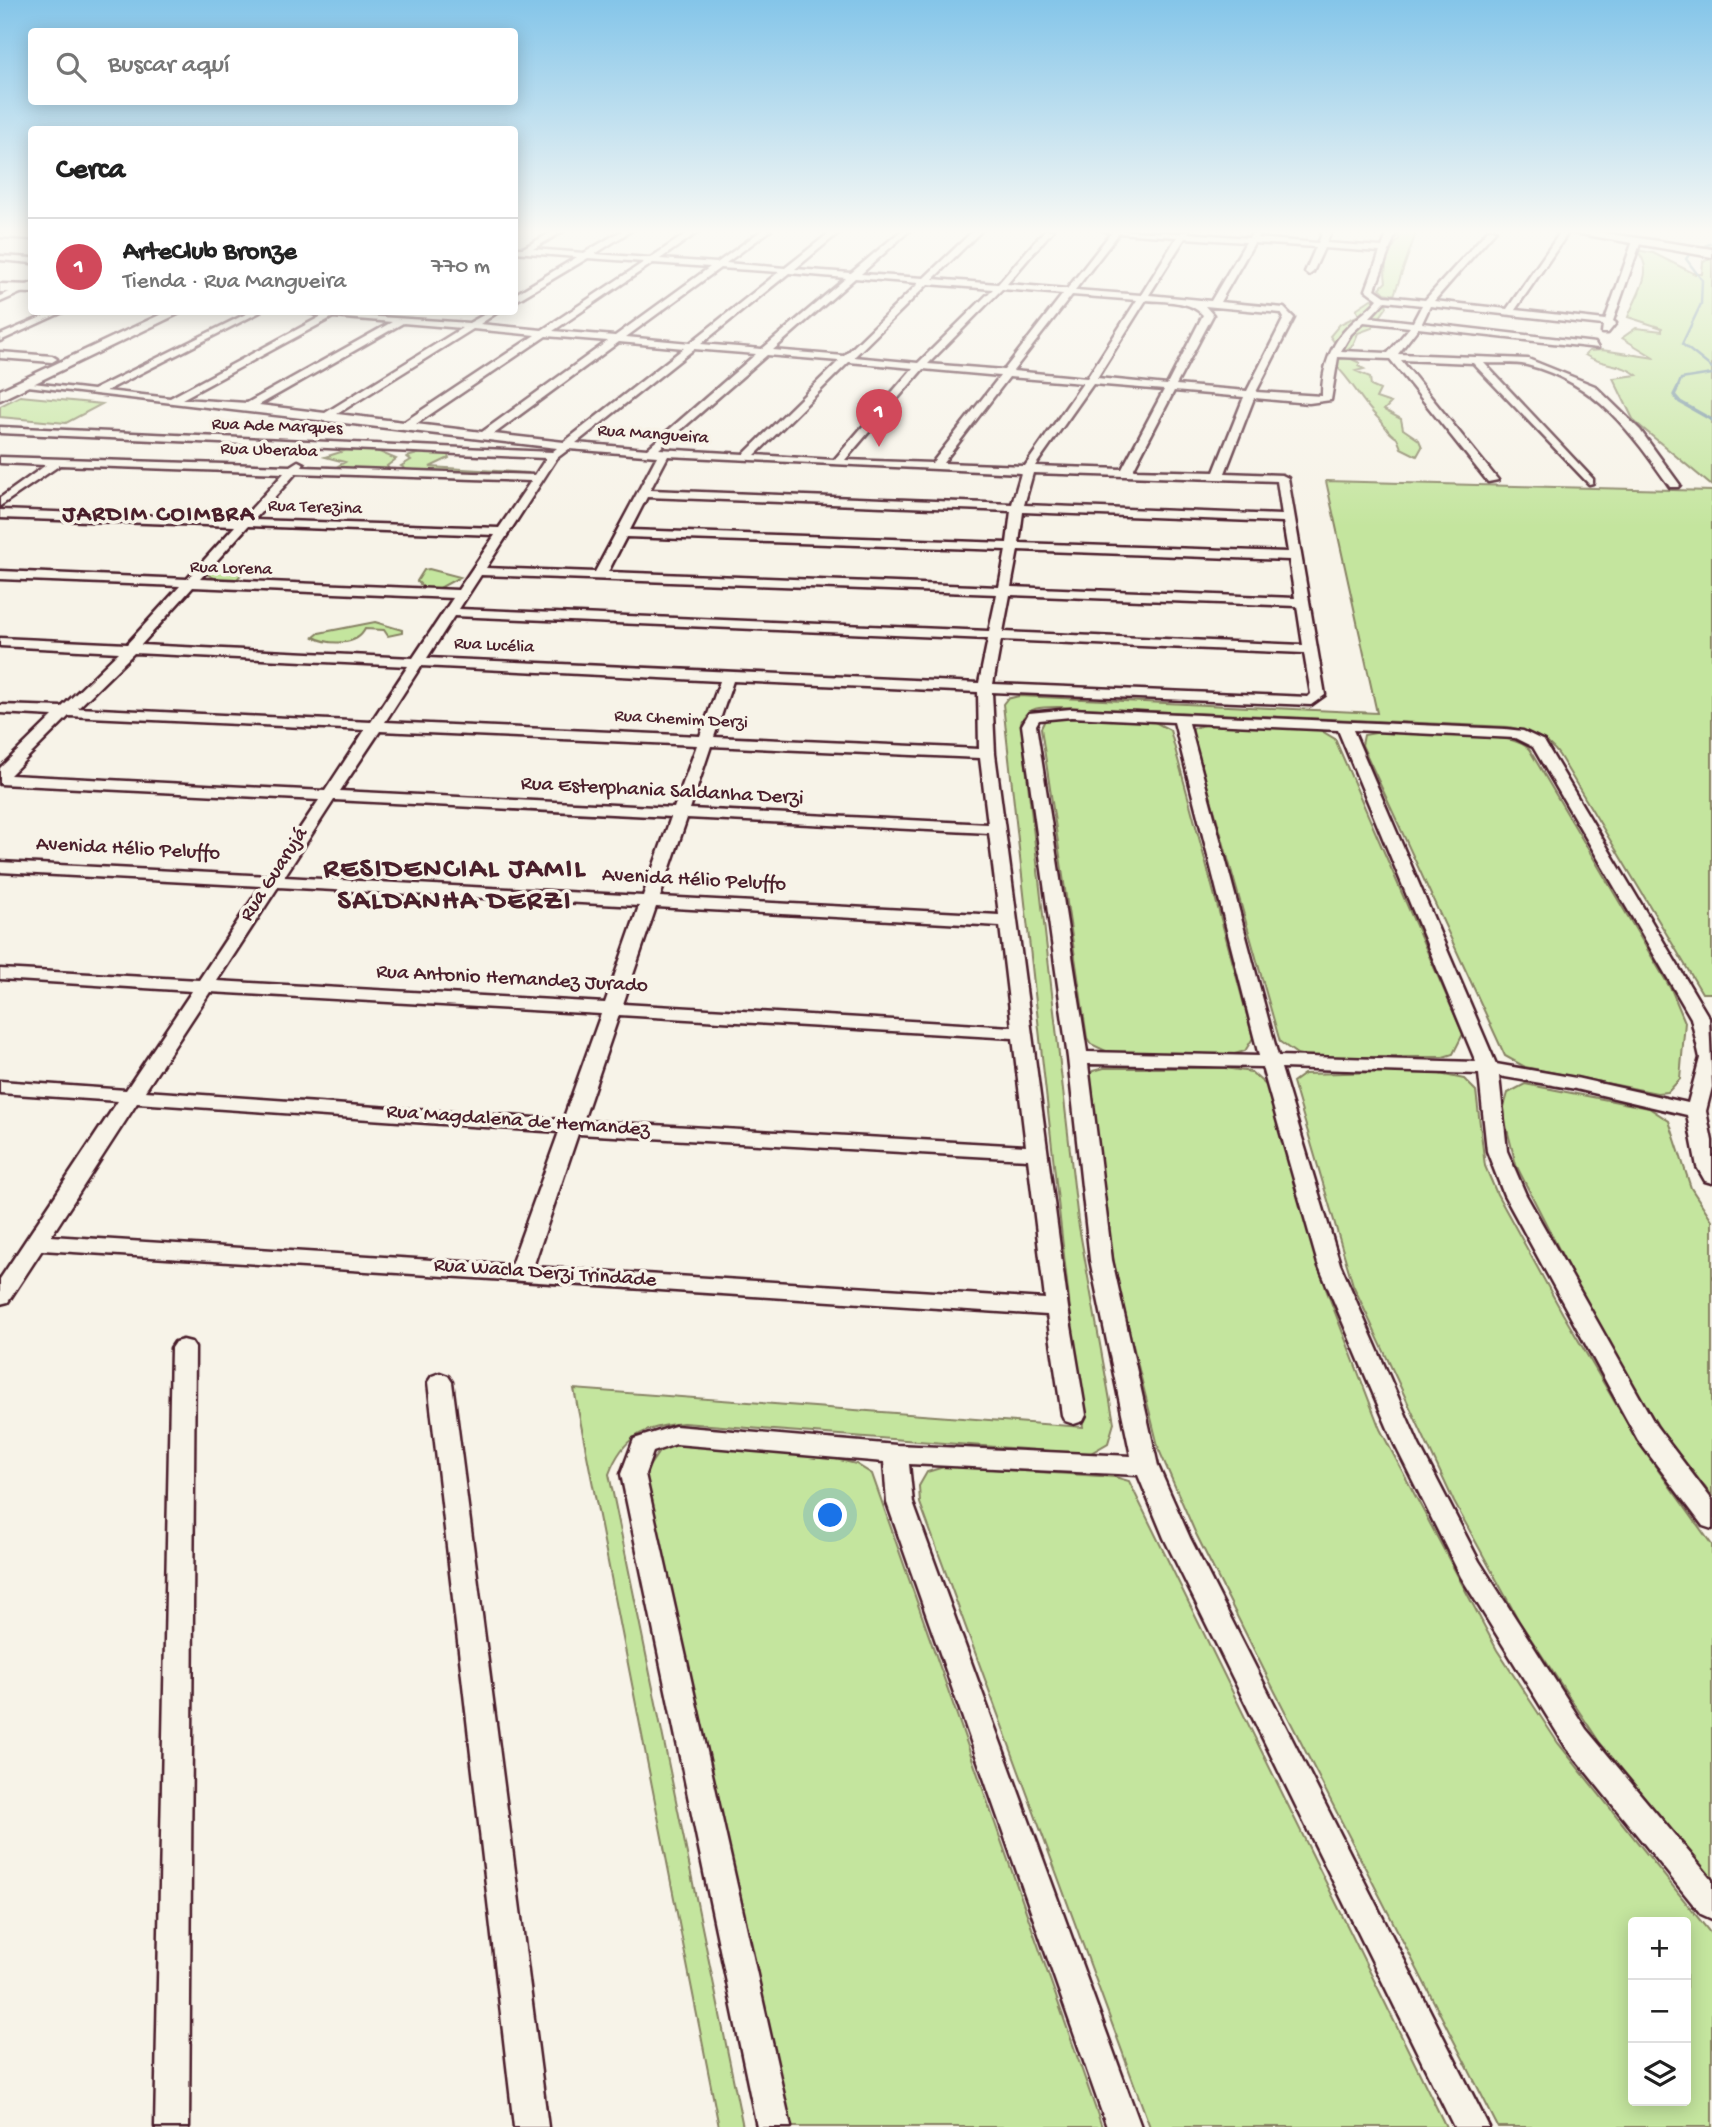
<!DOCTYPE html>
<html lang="es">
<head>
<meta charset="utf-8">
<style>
  body { margin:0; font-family:"Gochi Hand",sans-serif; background:#f2f2f2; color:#222 }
  .controls { position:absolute; right:21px; bottom:21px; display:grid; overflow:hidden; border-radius:7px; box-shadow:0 4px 18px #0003 }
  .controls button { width:63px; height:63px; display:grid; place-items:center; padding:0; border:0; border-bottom:2px solid #e0e0e0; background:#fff; color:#222; font:35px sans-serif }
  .you { position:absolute; left:831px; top:1516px; width:24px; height:24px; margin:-18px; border:5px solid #fff; border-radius:50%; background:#1a73e8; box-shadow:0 0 0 10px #1a73e833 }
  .badge { display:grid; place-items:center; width:46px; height:46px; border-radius:50%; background:#d1495b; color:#fff; font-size:23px; font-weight:700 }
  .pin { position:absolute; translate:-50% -58px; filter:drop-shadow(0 2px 4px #0008) }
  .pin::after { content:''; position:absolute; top:37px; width:24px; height:21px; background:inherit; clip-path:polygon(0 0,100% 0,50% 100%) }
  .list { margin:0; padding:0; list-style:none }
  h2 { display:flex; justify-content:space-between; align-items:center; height:91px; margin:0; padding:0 28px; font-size:30px }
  h2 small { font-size:23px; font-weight:400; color:#767676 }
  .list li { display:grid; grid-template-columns:46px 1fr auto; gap:21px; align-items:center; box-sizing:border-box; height:98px; padding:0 28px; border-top:2px solid #e0e0e0 }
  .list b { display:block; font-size:26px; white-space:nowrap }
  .list p { margin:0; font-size:23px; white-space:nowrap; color:#767676 }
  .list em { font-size:23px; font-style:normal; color:#767676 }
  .icon { flex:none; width:38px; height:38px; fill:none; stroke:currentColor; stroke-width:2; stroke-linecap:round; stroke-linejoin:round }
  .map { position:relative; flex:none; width:1712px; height:2127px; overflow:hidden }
  .search { position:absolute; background:#fff; box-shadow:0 4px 18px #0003; left:28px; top:28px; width:490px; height:77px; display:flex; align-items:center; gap:18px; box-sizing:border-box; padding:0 24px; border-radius:7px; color:#767676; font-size:26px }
  .panel { position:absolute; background:#fff; box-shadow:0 4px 18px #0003; left:28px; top:126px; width:490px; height:189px; border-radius:7px }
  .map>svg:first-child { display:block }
  .green { fill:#c4e59e; stroke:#878264; stroke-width:2; fill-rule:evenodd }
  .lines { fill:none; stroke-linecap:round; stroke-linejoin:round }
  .stream-far1 { stroke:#73929e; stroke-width:2.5 }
  .stream { stroke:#73929e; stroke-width:3.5 }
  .minor-casing { stroke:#4a1f2b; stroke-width:5 }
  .secondary-casing { stroke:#4a1f2b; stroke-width:5 }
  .minor { fill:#f7f3e8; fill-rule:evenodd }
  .secondary { fill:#f7f3e8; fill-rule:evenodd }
  .labels { text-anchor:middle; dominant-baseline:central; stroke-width:7; stroke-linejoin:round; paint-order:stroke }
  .far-street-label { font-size:18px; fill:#4a1f2b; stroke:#f7f3e8 }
  .street-label { font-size:21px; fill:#4a1f2b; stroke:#f7f3e8 }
  .far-district-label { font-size:23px; font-weight:bold; letter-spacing:2px; fill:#4a1f2b; stroke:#f7f3e8 }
  .district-label { font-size:28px; font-weight:bold; letter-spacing:2px; fill:#4a1f2b; stroke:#f7f3e8 }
</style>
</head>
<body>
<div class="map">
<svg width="1712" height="2127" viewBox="0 0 1712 2127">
  <rect width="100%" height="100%" fill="#f7f3e8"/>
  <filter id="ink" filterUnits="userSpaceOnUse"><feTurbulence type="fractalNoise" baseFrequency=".0143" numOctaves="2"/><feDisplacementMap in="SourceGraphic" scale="14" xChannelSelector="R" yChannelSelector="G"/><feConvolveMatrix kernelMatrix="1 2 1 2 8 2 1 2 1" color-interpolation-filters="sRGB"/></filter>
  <g filter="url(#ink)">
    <path class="green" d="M1398,230H1417L1394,295L1385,293L1380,288L1386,282C1383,265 1388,253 1399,239Z
      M1636,250L1653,253L1695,274H1702L1703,261L1712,259V486L1634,421L1613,378L1637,375C1622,363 1602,366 1585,355L1589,351L1602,350L1655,358L1622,338L1636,328L1662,331V328L1628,317C1636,295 1657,270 1636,250Z
      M1371,299L1386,303L1387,307L1372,328L1358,333L1353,345L1345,351L1339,349L1330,336L1340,324L1359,315L1356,309Z
      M1345,356L1360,363L1358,366L1364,369L1356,371L1370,377L1371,386L1380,390L1376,398L1391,403L1384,410L1401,419L1403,429L1419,440L1422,447L1417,456L1401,448L1397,438C1386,432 1386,425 1378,418C1361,402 1352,380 1334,364L1335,357Z
      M20,396L102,404L66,423L0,417V406Z
      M347,450L377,451L396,459L387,466L389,469L376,472L340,468L338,466L345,462L325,457Z
      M431,450L447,453L449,458L430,467L529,473L520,476L411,472L401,466L411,460L407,457Z
      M1326,481L1712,491V993H1702L1559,755C1546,737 1530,732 1509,727L1060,707C1044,707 1027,706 1021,722L1078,1221L1114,1423L1108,1443L1089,1454L683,1423C644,1427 623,1436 609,1474L743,2127H719L574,1389L1083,1427L1003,704L1007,699L1019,696L1377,713Z
      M239,564L244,571L238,578L245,581C228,587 219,580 206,574L208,569Z
      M429,569L460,577L436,590L425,589L417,581L424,570Z
      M375,622L402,630V633L388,636L384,630L365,629C357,646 329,645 314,637L319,633Z
      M1063,717L1151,720L1170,730L1253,1038L1245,1051L1231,1055L1110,1053L1091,1044L1087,1038L1041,728L1045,720Z
      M1208,724L1315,727L1335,739L1463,1034L1453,1054L1443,1057H1310L1297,1054L1280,1042L1192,732L1193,728Z
      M1381,732C1413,734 1509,728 1529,749L1672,991L1685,1022L1680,1079L1668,1092L1657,1093L1525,1067L1505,1056L1362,745L1364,735Z
      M1104,1068H1225L1251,1072L1267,1086L1326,1289L1380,1429L1497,1650L1558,1743L1712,1935V2127H1498L1270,1682L1195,1532L1159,1450L1117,1281L1085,1093L1086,1078L1093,1071ZM1633,1922H1686V2101H1633Z
      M1425,1071L1464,1079L1476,1091L1485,1166L1497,1194L1563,1314L1640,1445L1712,1545V1878L1600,1743L1519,1621L1454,1502L1353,1285L1293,1082L1304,1074Z
      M1525,1084L1649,1108L1669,1121L1691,1188L1712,1220V1496L1664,1435L1611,1351L1516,1165L1505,1121L1504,1107L1508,1093Z
      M682,1444L836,1459L856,1464L872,1474L1102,2127H784L643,1475L663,1446Z
      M947,1466L1115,1477L1129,1481L1446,2127H1150L920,1503L919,1486L927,1472Z"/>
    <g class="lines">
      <path class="stream-far1" d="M1700,248L1712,243
        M1691,252L1686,259L1702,280L1701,304L1682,344L1712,368
        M1677,389L1681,379L1712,374"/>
      <path class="stream" d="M1678,387L1674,395L1680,402L1712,420"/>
      <defs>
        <path id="minor" d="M556,230H565L533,249L584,253L623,230H632L595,254L650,258L692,230H701L660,259L717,263L762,230H771L726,263L785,268L833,230H842L795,269L851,273L902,230H910L861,274L924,278L974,230H982L933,279L998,284L1045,230H1053L1007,284L1067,289L1111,233L1102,230L1180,233L1190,230L1188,233L1249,238L1254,230H1260L1257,238L1318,243L1324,230H1332L1326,243L1382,247L1389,230H1397L1375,289L1385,296L1425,300L1488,230H1496L1434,301L1507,309L1562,230H1570L1515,310L1605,320L1633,241H1641L1613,321L1616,323L1608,333H1602L1603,325L1430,306L1422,323L1595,343L1598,348L1418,328L1398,354L1528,359L1595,386L1640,430L1680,485L1678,487H1670C1632,433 1596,382 1527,365C1514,362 1498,364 1484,363L1593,479V483L1589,484L1473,363L1401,360L1498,480L1488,482L1390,359L1338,357L1331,400L1309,403L1254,398L1225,473L1282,475L1288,478L1325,695L1311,705L992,692L995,754L1068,1308L1086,1415L1083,1421L1074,1424L1065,1421L1062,1415L1047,1315L42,1250L8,1302L0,1304V1279L118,1101L0,1093V1081L126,1090L192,991L0,979V969L199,980L261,886L0,872V862L268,876L319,800L0,784V768L53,716L0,713V705L62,707L119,652L0,646V638L127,644L180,586L0,579V571L187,579L235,526L0,518V510L242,519L284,473L60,465L0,506V498L46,465L0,463V457L290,466L298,461L304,464L302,467L535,475L546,458L0,433V427L552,452L557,448L19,385L24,382L93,390L250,312H260L106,391L170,398L322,316L305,312L469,323L489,312H498L480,324L542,330L644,262L588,258L514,302V295L577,257L514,252V248H523ZM1119,233L1177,237L1141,295L1075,290ZM1185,238L1246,242L1211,301L1149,295ZM1254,243L1316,247L1305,272L1309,275L1313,272L1324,248L1380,252L1366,290L1378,299C1370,309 1359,316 1350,325C1330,344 1322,369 1322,396L1256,392L1294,318L1284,308L1220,302ZM653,263L710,267L615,336L553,331ZM720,268L779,272L690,343L626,337ZM789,273L846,278L762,349L701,344ZM855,278L919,283L844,356L773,350ZM928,284L993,289L918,363L854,357ZM1002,289L1063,294L1004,370L928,364ZM1072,295L1137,300L1087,378L1013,371ZM1146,300C1165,302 1190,300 1203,315L1167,385L1097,378ZM1385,301L1422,305L1413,322L1370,317ZM1205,306L1281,313L1284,318L1247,391L1176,385L1213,315ZM333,317L392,322L247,403L182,399ZM1364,322L1410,327L1388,353L1341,351L1351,334ZM403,323L462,328L325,413L259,405ZM473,329L535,335L404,422L337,414ZM546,336L608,341L482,432L416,424ZM619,342L684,348L564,442L494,434ZM694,349L756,354L647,449L576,443ZM767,355L839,361L744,454L659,449ZM849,362L913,368L834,460L755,455ZM923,369L1000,376L932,463L845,460ZM1009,377L1083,383L1025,466L943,463ZM1093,384L1164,390L1122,469L1035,466ZM1174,391L1244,397L1214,472L1133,470ZM569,449L657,456L595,572L486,568L557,458ZM668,456L1021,473L1012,504L650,490ZM296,473L531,481L499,528L254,520ZM1033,473L1277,481L1282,515L1024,505ZM647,497L1011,511L1007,543L630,530ZM1023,512L1283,522L1288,552L1019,543ZM248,526L495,535L458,590L200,579ZM626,537L1006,550L999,587L608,572ZM1018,550L1289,560L1295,598L1011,587ZM481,575L997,594L989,631L459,609ZM193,587L453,598L413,658L141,645ZM1010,595L1297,606L1303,645L1003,632ZM454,616L988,639L979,683L427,658ZM1001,640L1304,653L1311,694L1308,697L993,684ZM134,653L408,666L371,722L78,708ZM421,666L720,681L700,736L385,722ZM733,681L978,692L979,749L714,737ZM69,716L365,730L325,791L10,775ZM380,731L697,745L674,808L340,791ZM711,746L980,758L988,824L690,809ZM334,800L671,817L643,896L284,877ZM687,818L989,833L999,915L660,897ZM278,887L639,906L605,1003L217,981ZM656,907L1000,926L1012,1027L623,1004ZM210,992L601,1014L563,1120L145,1091ZM619,1015L1013,1038L1026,1146L583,1121ZM137,1103L559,1132L511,1265L51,1236ZM578,1134L1028,1159L1045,1299L533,1267Z
          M0,233L32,235V239L0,237Z
          M0,256L32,258V263L0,260Z
          M32,283V288L0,302V296Z
          M53,312H63L0,341V335Z
          M0,352L52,356L57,359L52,362L0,358Z
          M1071,709L1505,729L1523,731L1544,741L1709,1018L1712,1087L1706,1111L1712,1141V1183L1705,1181L1697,1167L1687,1115L1576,1089L1499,1076L1507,1151L1526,1195L1656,1426L1712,1500V1529L1703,1526L1638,1440L1504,1195L1487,1151L1479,1074L1281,1068L1340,1264L1419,1445L1479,1561L1586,1729L1712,1880V1919L1701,1914L1566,1747L1461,1577L1395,1445L1318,1264L1262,1067L1088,1064L1112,1260L1158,1466L1190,1538L1489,2127H1454L1164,1538L1138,1475L909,1464L913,1503L1141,2127H1107L887,1503L884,1462L676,1444L653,1452L645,1474L791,2127H757L621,1474L634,1439L675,1426L896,1445L1131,1456L1090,1260L1068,1058L1022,725L1029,713ZM1071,717L1174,722L1259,1056L1087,1052L1036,725L1039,720ZM1189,723L1338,730L1476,1062L1278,1056ZM1353,730L1515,738L1533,747L1691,1018L1700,1058L1688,1103L1576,1078L1496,1064Z
          M183,1340L191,1342L195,1348L189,2127H155L171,1348L175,1342Z
          M440,1373L448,1376L452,1382L548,2127H514L428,1382L432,1376Z"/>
        <path id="secondary" d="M1558,230H1584L1712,249V257Z
          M0,284L32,285V293L0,292Z
          M166,312H182L0,400V390Z"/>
      </defs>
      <use href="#minor" class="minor-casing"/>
      <use href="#secondary" class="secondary-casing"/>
      <use href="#minor" class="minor"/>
      <use href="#secondary" class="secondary"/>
    </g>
  </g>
  <linearGradient id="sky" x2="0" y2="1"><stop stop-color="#84c5e9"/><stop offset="0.44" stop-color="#fbfaf5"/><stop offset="1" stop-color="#fbfaf5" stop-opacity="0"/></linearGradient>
  <rect width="1712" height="527" fill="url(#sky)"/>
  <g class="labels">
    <g class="far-street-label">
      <text transform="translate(277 427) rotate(2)">Rua Ade Marques</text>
      <text transform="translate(653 435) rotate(4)">Rua Mangueira</text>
      <text transform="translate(269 451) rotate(2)">Rua Uberaba</text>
      <text transform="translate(315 508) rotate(2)">Rua Terezina</text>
      <text transform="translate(231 569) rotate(2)">Rua Lorena</text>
      <text transform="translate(494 646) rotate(3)">Rua Lucélia</text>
      <text transform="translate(681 720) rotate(3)">Rua Chemim Derzi</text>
    </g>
    <g class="street-label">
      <text transform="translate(662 792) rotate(3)">Rua Esterphania Saldanha Derzi</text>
      <text transform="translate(128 850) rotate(3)">Avenida Hélio Peluffo</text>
      <text transform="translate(275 875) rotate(-57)">Rua Guarujá</text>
      <text transform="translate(694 881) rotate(3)">Avenida Hélio Peluffo</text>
      <text transform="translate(512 980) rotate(3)">Rua Antonio Hernandez Jurado</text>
      <text transform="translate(518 1122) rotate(4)">Rua Magdalena de Hernandez</text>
      <text transform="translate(545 1274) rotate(4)">Rua Wacla Derzi Trindade</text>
    </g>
    <g class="far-district-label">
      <text x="159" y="515">JARDIM COIMBRA</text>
    </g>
    <g class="district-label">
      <text x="455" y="870">RESIDENCIAL JAMIL<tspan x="455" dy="32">SALDANHA DERZI</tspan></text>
    </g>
  </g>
</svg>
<div class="controls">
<button>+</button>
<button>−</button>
<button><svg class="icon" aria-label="layers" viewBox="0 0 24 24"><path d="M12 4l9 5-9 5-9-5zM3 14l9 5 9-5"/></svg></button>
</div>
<div class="you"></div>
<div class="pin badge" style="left:879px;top:447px">1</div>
<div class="search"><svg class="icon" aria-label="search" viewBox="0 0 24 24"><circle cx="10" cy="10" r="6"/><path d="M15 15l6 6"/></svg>Buscar aquí</div>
<section class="panel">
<h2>Cerca<small></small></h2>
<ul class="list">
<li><span class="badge">1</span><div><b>ArteClub Bronze</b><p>Tienda · Rua Mangueira</p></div><em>770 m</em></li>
</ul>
</section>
</div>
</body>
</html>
